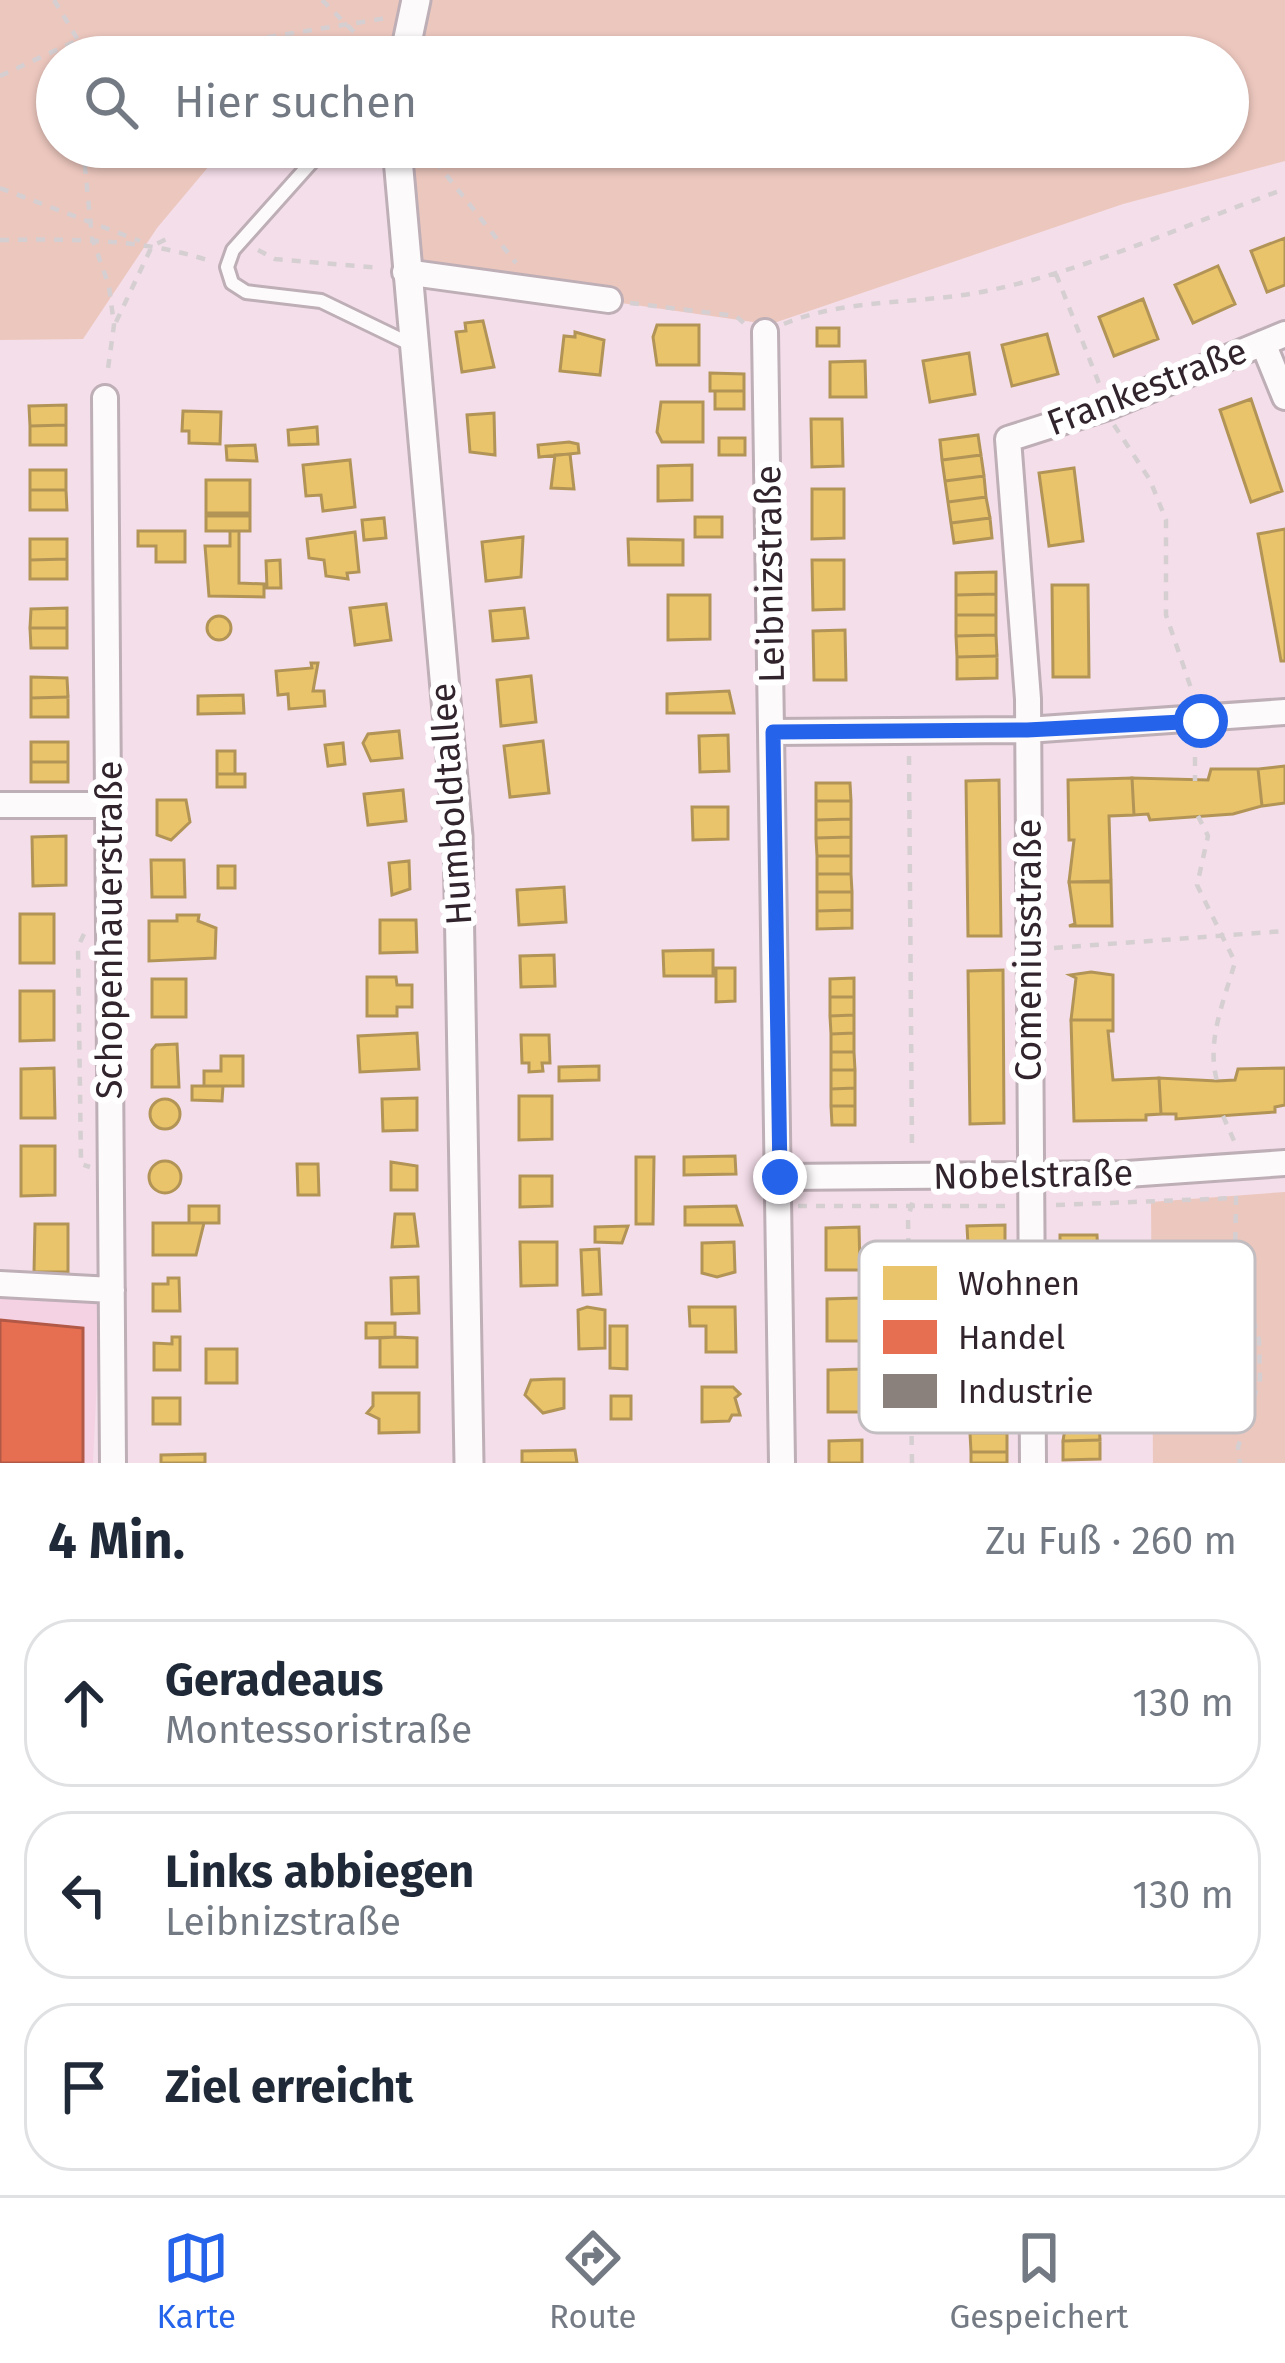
<!DOCTYPE html>
<html lang="de">
<head>
<meta charset="utf-8">
<style>
  body { margin:0; font-family:"Fira Sans",sans-serif; background:#f2f2f3; color:#1f2937 }
  .stop { position:absolute; width:36px; height:36px; margin:-27px; border:9px solid #2563eb; border-radius:50%; background:#fff }
  .stop.end { background:#2563eb; border-color:#fff; box-shadow:0 3px 12px #0008 }
  .list { margin:0; padding:0; list-style:none }
  h2 { display:flex; justify-content:space-between; align-items:center; height:156px; margin:0; padding:0 48px; font-size:51px }
  h2 small { font-size:39px; font-weight:400; color:#747a83 }
  .list li { display:grid; grid-template-columns:78px 1fr auto; gap:36px; align-items:center; box-sizing:border-box; height:168px; margin:0 24px 24px; padding:0 24px; border:3px solid #e0e1e3; border-radius:48px }
  .list b { display:block; font-size:45px; white-space:nowrap }
  .list p { margin:0; font-size:39px; white-space:nowrap; color:#747a83 }
  .list em { font-size:39px; font-style:normal; color:#747a83 }
  .icon { flex:none; width:66px; height:66px; fill:none; stroke:currentColor; stroke-width:2; stroke-linecap:round; stroke-linejoin:round }
  .map { position:relative; flex:none; width:1285px; height:1463px; overflow:hidden }
  .search { position:absolute; background:#fff; box-shadow:0 3px 9px #0004; left:36px; right:36px; top:36px; height:132px; display:flex; align-items:center; gap:30px; box-sizing:border-box; padding:0 42px; border-radius:66px; color:#747a83; font-size:45px }
  .sheet { height:732px; background:#fff }
  nav { display:flex; justify-content:space-around; align-items:center; box-sizing:border-box; height:168px; border-top:3px solid #e0e1e3; background:#fff; font-size:33px; color:#747a83 }
  nav a { display:grid; justify-items:center; gap:6px }
  nav .on { color:#2563eb }
  .map>svg:first-child { display:block }
  .built { fill:#f4d2e4 }
  .green { fill:#ecc7be }
  .homes { fill:#e9c46a; stroke:#b29457; stroke-width:3 }
  .shops { fill:#e76f51; stroke:#b15846; stroke-width:3 }
  .lines { fill:none; stroke-linecap:round; stroke-linejoin:round }
  .service-casing { stroke:#beaeb6; stroke-width:18 }
  .minor-casing { stroke:#beaeb6; stroke-width:30 }
  .tertiary-casing { stroke:#beaeb6; stroke-width:33 }
  .path { stroke:#d5cfd2; stroke-width:4.5; stroke-dasharray:9 9; stroke-linecap:butt }
  .service { stroke:#fdfafc; stroke-width:12 }
  .minor { stroke:#fdfafc; stroke-width:24 }
  .tertiary { stroke:#fdfafc; stroke-width:27 }
  .route { stroke:#2563eb; stroke-width:15 }
  .labels { text-anchor:middle; dominant-baseline:central; stroke-width:12; stroke-linejoin:round; paint-order:stroke }
  .street-label { font-size:36px; fill:#32242c; stroke:#fff }
  .key { fill:#fff; stroke:#c2bdc0; stroke-width:3 }
  .key-label { font-size:33px; fill:#32242c }
</style>
</head>
<body>
<div class="map">
<svg width="1285" height="1463" viewBox="0 0 1285 1463">
  <rect width="100%" height="100%" fill="#f4dee9"/>
  <path class="built" d="M0,1291L101,1296L93,1463H0Z"/>
  <path class="green" d="M0,0H1285V161L1123,204L774,323H760L405,272L397,147H1228V57H404L409,29L363,57H57V147H225L157,228L83,339L0,340Z
    M1285,1192V1463H1153L1151,1202Z"/>
  <path class="homes" d="M1285,238V285L1267,292L1251,251Z
    M1218,266L1235,304L1193,323L1175,285Z
    M1143,299L1158,339L1114,356L1099,317Z
    M483,321L494,367L462,372L456,332L466,331L465,323Z
    M657,325H699V365H657L653,337Z
    M817,328H839V346H817Z
    M575,332L604,340L600,375L560,371L564,336L575,337Z
    M1047,334L1058,374L1012,386L1002,345Z
    M969,353L975,394L930,402L923,361Z
    M865,361L866,397H830V362Z
    M710,373L744,374V391H710Z
    M715,391H744V409H715Z
    M1251,399L1282,491L1251,502L1220,410Z
    M661,402H703V442H662L657,432Z
    M66,405V425L30,426L29,406Z
    M183,411L221,412L220,444L189,443V431H182Z
    M494,413L495,455L470,452L467,415Z
    M811,419H842L843,466L812,467Z
    M66,425V445H30V426Z
    M317,427L318,444L289,445L288,430Z
    M978,435L981,455L942,460L940,440Z
    M719,438H745V455H719Z
    M569,442L578,444L579,453L539,457L538,445Z
    M255,445L257,461L227,460L226,446Z
    M570,454L574,489L551,488L555,455Z
    M981,455L984,476L945,481L942,460Z
    M350,460L355,507L323,511L321,495L306,496L303,465Z
    M692,465V500L658,501V466Z
    M1074,468L1083,541L1049,546L1039,473Z
    M30,470H66V490H30Z
    M984,476L986,497L948,502L945,481Z
    M206,480H250V513H206Z
    M812,489H844V538L812,539Z
    M30,490H66L67,510H30Z
    M986,497L990,518L951,523L948,502Z
    M206,516H250V531H206Z
    M695,517H722V537H695Z
    M384,518L386,538L364,540L362,520Z
    M990,518L992,538L954,543L951,523Z
    M1285,529V661H1281L1258,534Z
    M138,531H185V562H156V546H138Z
    M230,531H239V583L264,584V597L209,596L205,546H230Z
    M355,532L359,572L347,573L348,579L326,576L324,560L309,558L307,539Z
    M523,537L521,577L486,581L482,542Z
    M30,539H67V559L30,560Z
    M628,539L683,540V565H629Z
    M67,559V579H30V560Z
    M280,560L281,588H267L266,561Z
    M812,560H844V609L813,610Z
    M996,572V594L956,595V573Z
    M1052,585H1088L1089,677H1053Z
    M996,594V615H956V595Z
    M668,595H710V639L668,640Z
    M386,604L391,640L355,645L350,608Z
    M67,608V628H30L31,609Z
    M524,608L528,638L493,641L490,611Z
    M956,615H996V635L956,636Z
    M207 628a12 12 0 1 1 24 0a12 12 0 1 1-24 0Z
    M30,628H67V648H31Z
    M845,630L846,680H814L813,631Z
    M996,635L997,656L957,657L956,636Z
    M997,656V678L957,679V657Z
    M311,663H318L313,691H324L325,706L289,709L288,694L278,695L276,671L312,668Z
    M531,676L536,722L501,726L497,680Z
    M31,677L67,678L68,697L31,698Z
    M729,691L734,713H667V694Z
    M243,695L244,713L198,714V696Z
    M68,697V717H31V698Z
    M399,731L402,758L371,761L363,743L368,734Z
    M728,735L729,771L700,772L699,736Z
    M543,741L549,793L510,797L504,746Z
    M31,742H68V762H31Z
    M343,743L345,764L328,766L325,745Z
    M217,751H235V774H217Z
    M31,762H68V782H31Z
    M1285,766V803L1262,806L1258,769Z
    M1211,769H1258L1262,806L1233,814L1150,820L1148,814L1134,815L1132,778L1208,780Z
    M217,774H245V787H217Z
    M1132,778L1134,815L1109,816L1111,882H1069L1074,840H1069L1068,780Z
    M999,780L1001,936H968L966,781Z
    M816,783H850L851,801H816Z
    M403,790L406,821L368,825L364,794Z
    M157,800H186L190,822L171,840L157,835Z
    M816,801H851V819L816,820Z
    M692,807H728V839L693,840Z
    M851,819V837L816,838V820Z
    M66,836V885L33,886L32,837Z
    M851,837V856H817L816,838Z
    M817,856H851V874H817Z
    M151,860H184L185,897H152Z
    M409,861L410,889L392,895L389,863Z
    M218,866H235V888H218Z
    M817,874H851L852,892H817Z
    M1111,881L1112,926H1069L1075,924L1069,882Z
    M564,887L566,922L519,925L517,890Z
    M817,892H852V910L817,911Z
    M852,910V928L817,929V911Z
    M20,914H54V963H20Z
    M177,915H199L198,921L216,928L215,958L149,961V921H177Z
    M380,920H416L417,952L380,953Z
    M713,950V976H664L663,951Z
    M554,955L555,986L521,987L520,956Z
    M716,968H735V1001L716,1002Z
    M1003,970L1004,1123L970,1124L968,971Z
    M1091,972L1113,975V1020H1071L1076,978L1070,975Z
    M367,977H396L397,985H412V1007H397V1016H367Z
    M854,978V997H830V979Z
    M152,979H186V1017H152Z
    M20,991H54V1040L20,1041Z
    M830,997H854V1015L830,1016Z
    M854,1015V1033L831,1034L830,1016Z
    M1071,1020H1113V1031H1108L1113,1080L1159,1078L1161,1114L1146,1115V1120L1074,1121Z
    M417,1033L419,1069L360,1072L358,1036Z
    M854,1033V1052H831V1034Z
    M521,1035H549L550,1063H542L543,1071L529,1072V1063H522Z
    M177,1044L179,1087H152V1050L156,1045Z
    M831,1052H854L855,1070H831Z
    M221,1056H243V1086H204V1071H221Z
    M599,1066V1080L559,1081V1067Z
    M54,1068L55,1118H21V1069Z
    M1285,1068V1105L1275,1107V1112L1176,1119V1114H1161L1159,1078L1217,1081L1235,1080L1238,1069Z
    M831,1070H855V1088L831,1089Z
    M192,1086H223L222,1101L192,1100Z
    M855,1088V1106H831V1089Z
    M519,1096H552V1139L519,1140Z
    M417,1098V1130L383,1131L382,1099Z
    M150 1114a15 15 0 1 1 30 0a15 15 0 1 1-30 0Z
    M831,1106H855V1125H832Z
    M21,1146H55V1195L21,1196Z
    M735,1156L736,1174L684,1175V1157Z
    M636,1157H654L653,1224H636Z
    M149 1177a16 16 0 1 1 32 0a16 16 0 1 1-32 0Z
    M391,1162L417,1166V1190H391Z
    M297,1164H318L319,1195H298Z
    M520,1176H552V1206L520,1207Z
    M189,1206H219V1223H189Z
    M736,1206L742,1225H685V1207Z
    M395,1214H414L418,1246L392,1247Z
    M153,1223H204L196,1255H153Z
    M35,1224H68V1272H34Z
    M1005,1225V1244L968,1245L967,1226Z
    M628,1226L622,1243L595,1242V1227Z
    M859,1227L860,1270H826V1228Z
    M1060,1235H1097L1098,1254H1060Z
    M520,1242H557V1285L521,1286Z
    M734,1242L735,1272L717,1277L702,1273V1243Z
    M599,1249L601,1294L583,1295L581,1250Z
    M418,1277L419,1313L392,1314L391,1278Z
    M168,1278H179L180,1311H153V1284H168Z
    M860,1298L861,1341H827V1299Z
    M587,1307L605,1310V1348L579,1349L578,1310Z
    M689,1307H735L736,1352H706V1326H690Z
    M366,1323H395V1337L366,1338Z
    M610,1326H627V1369L610,1368Z
    M172,1337H180V1370H154V1343L172,1344Z
    M395,1337L417,1338V1367H380V1338Z
    M206,1349H237V1383H206Z
    M861,1369L862,1412H828V1370Z
    M554,1379H564V1408L543,1413L525,1395L531,1380Z
    M702,1387H733L740,1394L735,1398L740,1415H732L729,1421L702,1422Z
    M373,1393H419V1432L379,1433V1419L367,1413L373,1406Z
    M611,1396H631V1419H611Z
    M153,1398H180V1424H153Z
    M1007,1414V1433H970V1415Z
    M1066,1422H1099L1100,1440L1063,1441Z
    M970,1433H1007V1452H971Z
    M862,1440V1463H829V1441Z
    M1100,1440V1459L1063,1460V1441Z
    M575,1450L577,1463H522V1451Z
    M971,1452H1007V1463H971Z
    M205,1454V1463H161V1455Z"/>
  <path class="shops" d="M0,1320L83,1328V1463H0Z"/>
  <g class="lines">
    <defs>
      <path id="service" d="M325,147L233,250L227,267L232,283L246,292L321,301L410,344"/>
      <path id="minor" d="M405,272L609,300
        M765,332L782,1463
        M1263,343L1285,397
        M105,398L113,1463
        M773,732L1027,730L1285,712
        M0,805H109
        M780,1177L1127,1174L1285,1163
        M0,1284L112,1290
        M1033,1463L1028,699L1008,439L1108,407L1285,334"/>
      <path id="tertiary" d="M404,57L416,0
        M397,147L458,836L469,1463"/>
    </defs>
    <use href="#service" class="service-casing"/>
    <use href="#minor" class="minor-casing"/>
    <use href="#tertiary" class="tertiary-casing"/>
    <path class="path" d="M54,0L78,40L79,57
      M322,0L379,57
      M143,57L387,18
      M0,76L78,40L133,57
      M83,147L92,238L109,286L114,325L107,376
      M424,147L516,263
      M0,188L140,241
      M0,240C72,239 141,238 210,261
      M258,250L275,259L381,268
      M1056,274L1100,386
      M630,303L736,316L746,325
      M116,322L152,246L173,236
      M784,324C848,297 923,305 991,290C1091,269 1189,223 1285,189
      M1114,425L1150,480L1166,520V615L1193,694
      M1195,739V781
      M909,756L912,1152
      M1198,816L1208,836L1197,885L1235,962C1224,1001 1206,1041 1217,1081
      M84,934L78,947L81,1164L90,1167
      M1054,948L1285,931
      M1223,1116L1235,1143
      M1236,1196L1235,1257L1259,1340L1260,1379L1238,1447L1240,1463
      M1056,1205L1236,1198
      M798,1206H1008
      M912,1463L908,1218L913,1200"/>
    <use href="#service" class="service"/>
    <use href="#minor" class="minor"/>
    <use href="#tertiary" class="tertiary"/>
  </g>
  <g class="lines">
    <path class="route" d="M780,1177L773,732L1027,730L1201,721"/>
  </g>
  <g class="labels">
    <g class="street-label">
      <text transform="translate(1147 387) rotate(-21)">Frankestraße</text>
      <text transform="translate(770 574) rotate(-91)">Leibnizstraße</text>
      <text transform="translate(451 804) rotate(-94)">Humboldtallee</text>
      <text transform="translate(110 930) rotate(-90)">Schopenhauerstraße</text>
      <text transform="translate(1029 950) rotate(-90)">Comeniusstraße</text>
      <text transform="translate(1033 1175) rotate(-1)">Nobelstraße</text>
    </g>
  </g>
  <rect x="859" y="1241" width="396" height="192" rx="18" class="key"/>
  <rect x="883" y="1266" width="54" height="34" fill="#e9c46a"/>
  <rect x="883" y="1320" width="54" height="34" fill="#e76f51"/>
  <rect x="883" y="1374" width="54" height="34" fill="#8a817c"/>
  <g class="key-label">
    <text x="958" y="1295">Wohnen</text>
    <text x="958" y="1349">Handel</text>
    <text x="958" y="1403">Industrie</text>
  </g>
</svg>
<div class="stop" style="left:1201px;top:721px"></div>
<div class="stop end" style="left:780px;top:1177px"></div>
<div class="search"><svg class="icon" aria-label="search" viewBox="0 0 24 24"><circle cx="10" cy="10" r="6"/><path d="M15 15l6 6"/></svg>Hier suchen</div>
</div>
<section class="sheet">
<h2>4 Min.<small>Zu Fuß · 260 m</small></h2>
<ul class="list">
<li><svg class="icon" aria-label="ahead" viewBox="0 0 24 24"><path d="M12 20V5M6 11l6-6 6 6"/></svg><div><b>Geradeaus</b><p>Montessoristraße</p></div><em>130 m</em></li>
<li><svg class="icon" aria-label="left" viewBox="0 0 24 24"><path d="M17 20v-9H6M10 6l-5 5 5 5"/></svg><div><b>Links abbiegen</b><p>Leibnizstraße</p></div><em>130 m</em></li>
<li><svg class="icon" aria-label="arrive" viewBox="0 0 24 24"><path d="M6 21V4h12l-3 4 3 4H6"/></svg><div><b>Ziel erreicht</b></div></li>
</ul>
</section>
<nav>
<a class="on"><svg class="icon" aria-label="map" viewBox="0 0 24 24"><path d="M3 6l6-2 6 2 6-2v14l-6 2-6-2-6 2zM9 4v14M15 6v14"/></svg>Karte</a>
<a><svg class="icon" aria-label="directions" viewBox="0 0 24 24"><path d="M12 3l9 9-9 9-9-9zM9 14v-3h6M13 9l2 2-2 2"/></svg>Route</a>
<a><svg class="icon" aria-label="saved" viewBox="0 0 24 24"><path d="M7 4h10v16l-5-4-5 4z"/></svg>Gespeichert</a>
</nav>
</body>
</html>
